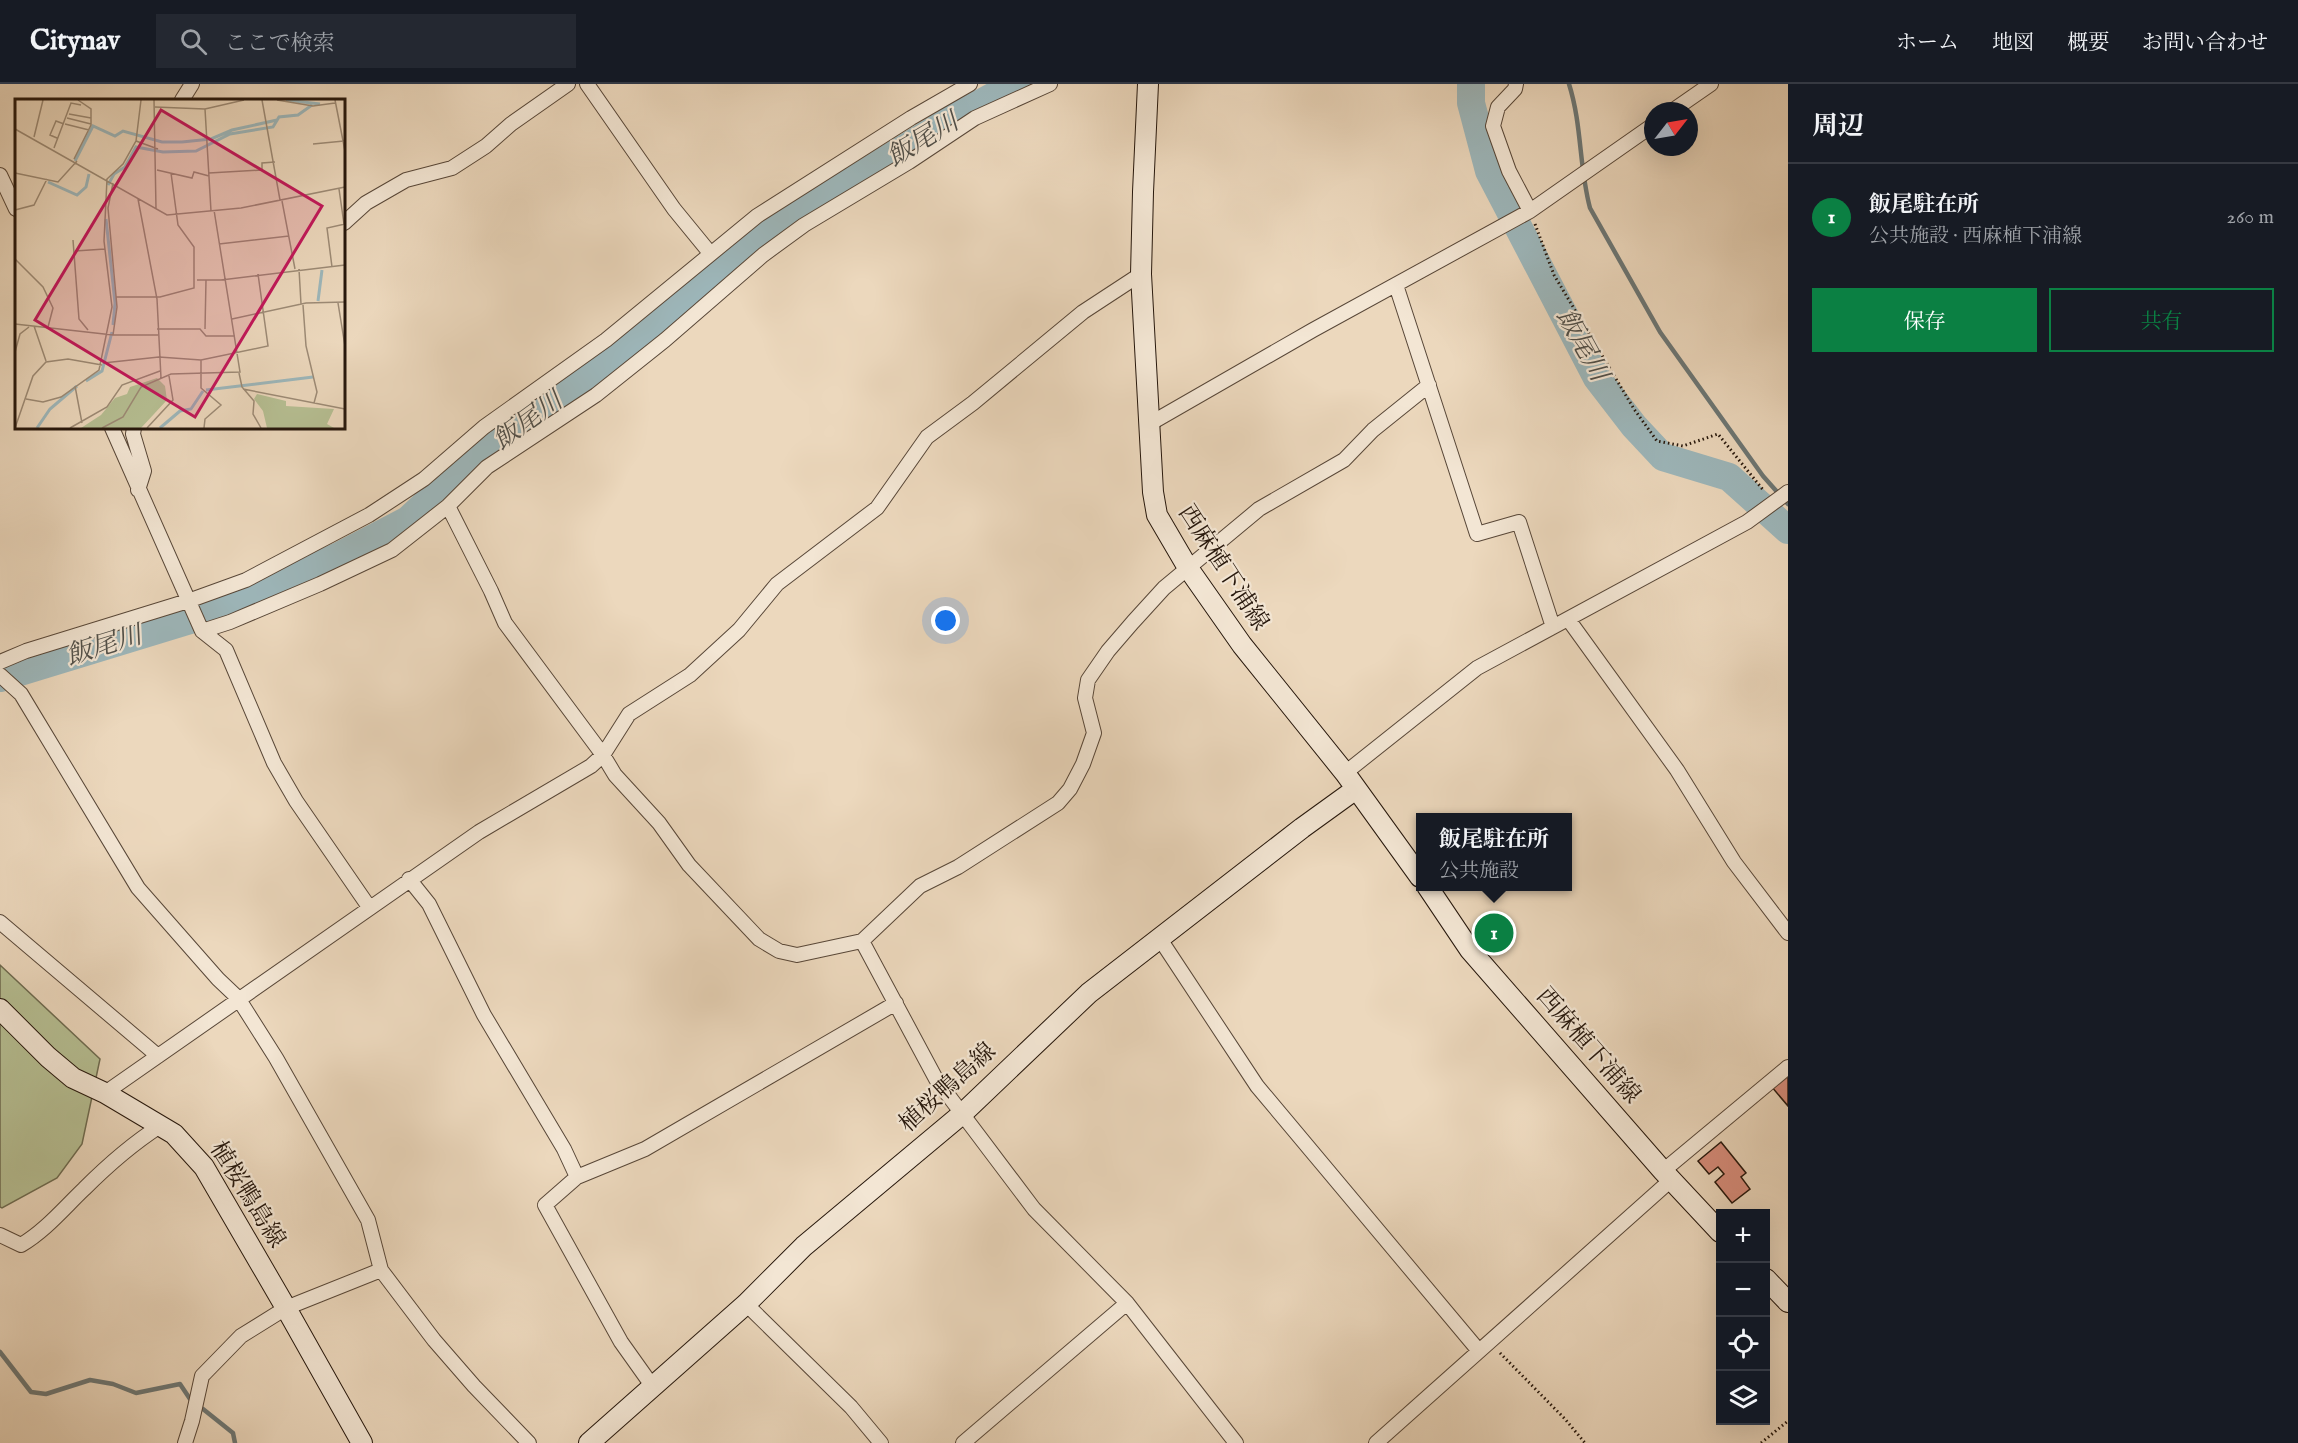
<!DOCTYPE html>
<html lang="ja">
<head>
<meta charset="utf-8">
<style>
  body { margin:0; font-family:"IM FELL English","Noto Serif JP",serif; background:#242831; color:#f1f3f6 }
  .controls { position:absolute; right:18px; bottom:18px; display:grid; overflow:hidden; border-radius:0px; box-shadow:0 6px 24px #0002 }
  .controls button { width:54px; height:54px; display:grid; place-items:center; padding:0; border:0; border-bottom:2px solid #363941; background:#171b24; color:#f1f3f6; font:30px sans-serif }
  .compass { position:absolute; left:1644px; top:18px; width:54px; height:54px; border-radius:50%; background:#171b24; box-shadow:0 6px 24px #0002; rotate:59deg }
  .you { position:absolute; left:946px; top:537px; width:21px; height:21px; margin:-15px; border:4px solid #fff; border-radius:50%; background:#1a73e8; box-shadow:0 0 0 9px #1a73e833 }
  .badge { display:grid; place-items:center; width:39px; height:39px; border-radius:50%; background:#0b8043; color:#fff; font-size:20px; font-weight:700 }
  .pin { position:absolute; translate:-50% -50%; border:3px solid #fff; box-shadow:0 2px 6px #0006 }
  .popup { position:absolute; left:1416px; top:729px; width:156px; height:78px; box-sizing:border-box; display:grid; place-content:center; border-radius:0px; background:#171b24; filter:drop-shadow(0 2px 4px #0005); font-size:20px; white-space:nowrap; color:#9ea1a6 }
  .popup b { font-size:22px; color:#f1f3f6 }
  .popup::after { content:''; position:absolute; left:50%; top:100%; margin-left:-12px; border:12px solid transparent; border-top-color:#171b24 }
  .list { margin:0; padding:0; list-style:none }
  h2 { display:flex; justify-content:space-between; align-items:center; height:78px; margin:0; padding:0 24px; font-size:26px }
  h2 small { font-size:20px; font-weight:400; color:#9ea1a6 }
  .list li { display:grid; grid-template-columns:39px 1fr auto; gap:18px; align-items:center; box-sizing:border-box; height:108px; padding:0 24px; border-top:2px solid #363941 }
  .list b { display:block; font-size:22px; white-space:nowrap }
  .list p { margin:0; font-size:20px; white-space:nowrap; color:#9ea1a6 }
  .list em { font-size:20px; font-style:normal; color:#9ea1a6 }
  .actions { display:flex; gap:12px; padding:18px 24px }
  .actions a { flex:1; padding:14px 0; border:2px solid #0b8043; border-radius:0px; text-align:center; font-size:21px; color:#0b8043 }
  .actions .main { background:#0b8043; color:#fff }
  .icon { flex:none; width:33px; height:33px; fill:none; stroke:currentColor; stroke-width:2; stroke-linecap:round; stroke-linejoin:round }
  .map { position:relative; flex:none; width:1788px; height:1359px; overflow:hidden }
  header { display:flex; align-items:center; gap:36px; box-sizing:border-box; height:84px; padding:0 30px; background:#171b24; border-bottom:2px solid #363941 }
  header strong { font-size:28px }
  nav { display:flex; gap:33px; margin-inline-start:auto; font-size:21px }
  .search { width:420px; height:54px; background:#242831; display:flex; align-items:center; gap:15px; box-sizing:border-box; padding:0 21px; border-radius:0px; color:#9ea1a6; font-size:22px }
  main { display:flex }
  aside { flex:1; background:#171b24 }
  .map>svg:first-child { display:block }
  .green { fill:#b6bf93; stroke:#6e6b50; stroke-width:1.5 }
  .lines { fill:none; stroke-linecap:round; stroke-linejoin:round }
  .stream { stroke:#6d7775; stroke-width:4.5 }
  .river { stroke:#9db7bb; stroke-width:28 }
  .building { fill:#d88d7c; stroke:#26170c; stroke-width:1.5 }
  .minor-casing { stroke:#584738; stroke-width:16 }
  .secondary-casing { stroke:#26170c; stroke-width:22 }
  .path { stroke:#26170c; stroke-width:3; stroke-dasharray:1.5 3; stroke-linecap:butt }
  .minor { stroke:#f3e6d4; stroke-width:14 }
  .secondary { stroke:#f3e6d4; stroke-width:20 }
  .labels { text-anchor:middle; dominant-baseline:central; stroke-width:4.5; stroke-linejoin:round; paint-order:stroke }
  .street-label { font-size:24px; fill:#26170c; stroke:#f3e6d4 }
  .water-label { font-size:26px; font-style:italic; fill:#504f49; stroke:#f3e6d4 }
  .inset-river { fill:none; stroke:#9db7bb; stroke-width:3 }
  .inset-road { fill:none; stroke:#9d8b76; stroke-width:1.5 }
  .view { fill:#c2185b; fill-opacity:0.15; stroke:#c2185b; stroke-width:3 }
  .inset-edge { fill:none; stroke:#26170c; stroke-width:3 }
</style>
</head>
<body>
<header>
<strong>Citynav</strong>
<div class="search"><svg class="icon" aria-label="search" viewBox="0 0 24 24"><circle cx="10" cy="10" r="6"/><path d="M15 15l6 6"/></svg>ここで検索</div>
<nav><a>ホーム</a><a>地図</a><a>概要</a><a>お問い合わせ</a></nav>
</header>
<main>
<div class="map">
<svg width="1788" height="1359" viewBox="0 0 1788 1359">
  <rect width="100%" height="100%" fill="#ecd8bd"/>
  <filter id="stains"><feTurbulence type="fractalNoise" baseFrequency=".00333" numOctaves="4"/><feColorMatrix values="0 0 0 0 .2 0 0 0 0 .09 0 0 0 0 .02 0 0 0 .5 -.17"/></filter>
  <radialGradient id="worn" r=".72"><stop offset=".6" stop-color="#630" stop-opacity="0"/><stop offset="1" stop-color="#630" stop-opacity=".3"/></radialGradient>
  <path class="green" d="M0,881L100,975L82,1060L57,1094L2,1124L0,1123Z"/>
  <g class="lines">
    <path class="stream" d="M1569,0C1582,41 1579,83 1590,124L1660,248L1763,392L1788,420
      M0,1268L31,1308L46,1310L90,1296L113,1300L136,1309L180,1300L190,1315
      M203,1325L233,1349L235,1359"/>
    <path class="river" d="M1471,0V19L1489,87L1597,294L1634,342L1663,373L1729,393L1788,446
      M0,594L216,528L341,471L408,436L469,379L575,302L761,153L955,33L1016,0"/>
  </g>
  <path class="building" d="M1788,990V1022L1771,1002Z
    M1721,1058L1746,1089L1741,1093L1750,1105L1732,1119L1715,1098L1724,1090L1718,1083L1709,1090L1698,1077Z"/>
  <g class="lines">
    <defs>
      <path id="minor" d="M587,0L674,125L710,169
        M1516,0L1515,5L1498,23L1493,42L1509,87L1530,127
        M182,16L192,0
        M1672,27L1711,0
        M0,91L16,125
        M344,139L366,119L406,96L452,84L486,62L511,40L568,0
        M1396,201L1477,450L1519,438L1553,543
        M1151,339L1313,246L1530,127L1653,41
        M112,344L202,547L226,566L274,679L296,717L369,823
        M134,344L133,350L144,387L138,406
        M448,422L491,507L505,539L603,671L615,691L659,739L689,781L759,855L779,867L797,871L862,857L920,802L958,783L1058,719L1070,705L1083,680L1094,649L1085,614L1088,596L1108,567L1133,538L1164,504L1259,425L1344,376L1373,346L1429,301
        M1568,535L1677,686L1734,778L1788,849
        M202,547L230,538L320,500L392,466L448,422L487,383L596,311L665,256L763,171L804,141L909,78L975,34L1050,0
        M0,578L26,567L188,517L246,496L369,431L424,395L484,343L606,256L757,132L911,34L970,0
        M0,591L21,610L138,804L218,895L238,914L276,974L368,1136L381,1186L434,1256L474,1302L529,1359
        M1345,689L1477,584L1747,438L1788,408
        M409,795L429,820L484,931L564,1065L577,1093L545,1121L621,1258L653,1303
        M0,838L158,972
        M1160,855L1257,1002L1479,1267
        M862,857L936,995L948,1011L1034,1125L1127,1219L1236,1359
        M105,1009L479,748L591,682L603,671L629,630L690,591L739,546L777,500L877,424L927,353L973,319L1083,228L1141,190
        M1663,1087L1788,983
        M577,1093L645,1065L896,919
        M0,1151L21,1161C45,1147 64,1124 84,1105C107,1082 132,1060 160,1042
        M746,1220L851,1323L881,1359
        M185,1359L192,1337L202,1292L241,1252L286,1224L381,1186
        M963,1359L1127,1219
        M1376,1359L1671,1096"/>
      <path id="secondary" d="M1148,0L1143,108L1141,190L1153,408L1157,431L1188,484L1242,561L1345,689L1420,793
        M1427,802L1470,866L1663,1087L1720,1148
        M0,925L48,973L73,994L105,1009L174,1050L204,1083L286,1224L362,1359
        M1766,1195L1788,1218
        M589,1359L746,1220L804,1162L962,1030L1089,909L1302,744L1356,705"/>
    </defs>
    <use href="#minor" class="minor-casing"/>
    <use href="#secondary" class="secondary-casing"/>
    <path class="path" d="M1535,140L1554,191L1634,325L1657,357L1683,362L1718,350L1764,407
      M1500,1269L1565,1335L1585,1359
      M1761,1359L1788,1337"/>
    <use href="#minor" class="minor"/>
    <use href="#secondary" class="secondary"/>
  </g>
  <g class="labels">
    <g class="street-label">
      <text transform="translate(1223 484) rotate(57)">西麻植下浦線</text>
      <text transform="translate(1588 962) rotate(49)">西麻植下浦線</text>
      <text transform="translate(948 1004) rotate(-42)">植桜鴨島線</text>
      <text transform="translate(247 1111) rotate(58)">植桜鴨島線</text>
    </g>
    <g class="water-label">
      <text transform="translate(923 56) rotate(-31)">飯尾川</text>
      <text transform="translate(1582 261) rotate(61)">飯尾川</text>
      <text transform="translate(528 337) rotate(-36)">飯尾川</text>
      <text transform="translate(104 562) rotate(-17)">飯尾川</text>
    </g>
  </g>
  <g transform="translate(15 15)">
    <rect width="330" height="330" fill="#ecd8bd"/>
    <path d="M142,279L150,287L152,301L126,329H66L86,316L100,299L112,295L115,288ZM242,295L271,302V307L319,310L312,325L319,329H252L248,312L239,300Z" fill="#b6bf93"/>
    <path class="inset-river" d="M271,1L305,5M60,62L78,27L100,37L108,32L147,43H167L196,40L217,31L262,21M33,83L62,96L71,88L74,75M93,86L99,75L110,68L121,48L148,53L181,52L215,35L258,28L264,18L283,16L297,6M91,120L100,204L98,226M303,202L307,171M71,282L87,272L97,233M191,291L298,278M22,329L35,310L62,287M145,329L165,312L176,310L188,292"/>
    <path class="inset-road" d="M139,1L141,110M247,1L265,101M262,1L298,7L320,4M320,1L330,52M140,8L190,10L229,1M190,10L196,112M54,15L76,19M52,19L76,25M50,25L74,31M0,30L152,116L226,109L330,88M19,38L28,1M42,39L35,36L41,22L49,25M121,42L126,1M298,45L329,42M39,49L56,4L66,6M59,60L76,26V10L63,1M142,71L177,79L179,73L194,77M0,74L43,83L62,62M194,74L247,71V64L260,63M98,84L93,109L102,208L98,236M324,90L329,125M123,100L142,200L146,279M267,102L280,170M0,111L19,106L32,80M58,141L64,220L73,231M204,145L274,137M60,152L90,150M0,160L28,188L38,209L33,228M317,168L312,129L330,125M284,170L286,205M182,181H206L330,166M101,198H145L179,189V148L163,126L156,74M323,204L330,247M288,206L291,247L302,293L299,304M217,220L291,204L330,203M0,225L98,236H143M19,227L31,262M142,230H185L191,237H220M190,230L191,181M0,253L5,235L14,228M186,261V289L206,306L190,320L189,329M88,264L144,258L186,261L253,247L243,175M224,274L227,288L239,302L238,315L246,329M60,287L67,324M228,290L330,310M11,300L28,303L46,298L84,271L97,208L89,142L92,80L108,65L121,42L143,50M0,329L18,277L31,263L53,260L87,266M55,329L92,308L107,286L145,272M87,329L108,318L126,288L156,275L225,273L199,111M132,329L158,301L154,277"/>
    <path class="view" d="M146,11L307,107L180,318L20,221Z"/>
    <rect width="330" height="330" class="inset-edge"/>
  </g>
  <rect width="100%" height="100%" filter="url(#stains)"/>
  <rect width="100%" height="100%" fill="url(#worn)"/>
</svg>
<div class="controls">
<button>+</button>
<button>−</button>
<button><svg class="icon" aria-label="locate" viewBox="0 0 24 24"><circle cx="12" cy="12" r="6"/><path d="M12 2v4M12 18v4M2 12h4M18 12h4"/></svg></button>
<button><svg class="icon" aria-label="layers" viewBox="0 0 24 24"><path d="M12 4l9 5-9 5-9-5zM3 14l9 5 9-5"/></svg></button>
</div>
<svg class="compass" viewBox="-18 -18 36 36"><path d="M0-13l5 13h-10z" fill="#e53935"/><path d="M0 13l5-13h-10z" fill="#9ea1a6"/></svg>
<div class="you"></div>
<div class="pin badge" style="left:1494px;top:849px">1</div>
<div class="popup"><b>飯尾駐在所</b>公共施設</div>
</div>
<aside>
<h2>周辺<small></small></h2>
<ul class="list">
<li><span class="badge">1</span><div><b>飯尾駐在所</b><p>公共施設 · 西麻植下浦線</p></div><em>260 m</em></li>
</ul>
<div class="actions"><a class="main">保存</a><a>共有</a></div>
</aside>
</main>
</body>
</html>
